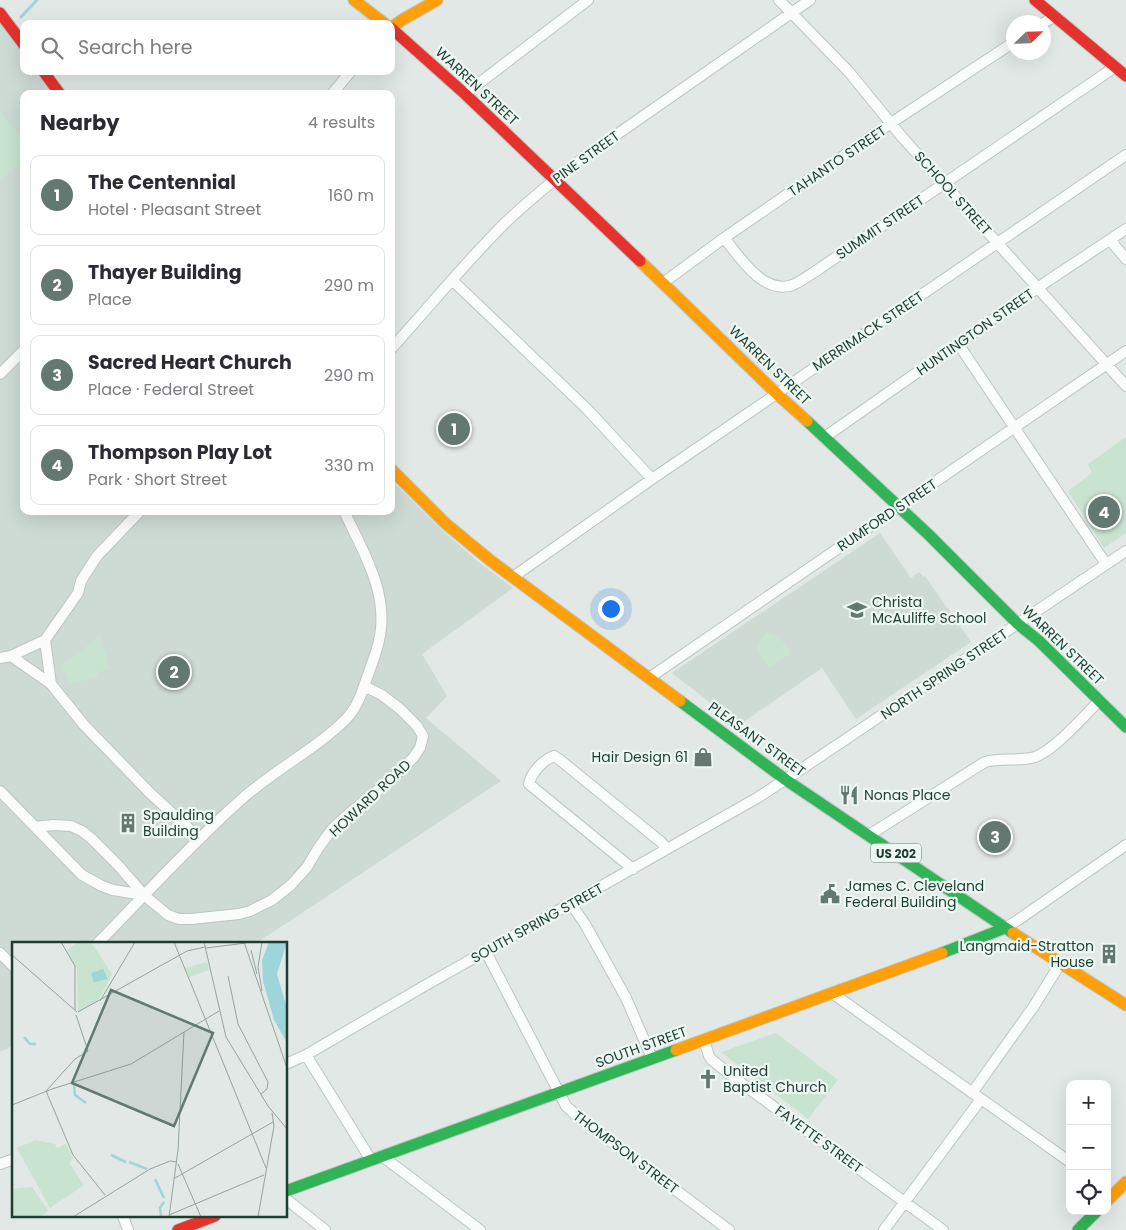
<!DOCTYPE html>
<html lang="en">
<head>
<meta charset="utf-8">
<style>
  body { margin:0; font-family:Poppins,sans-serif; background:#f2f2f3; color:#2b2b33 }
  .controls { position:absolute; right:15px; bottom:15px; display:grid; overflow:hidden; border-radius:10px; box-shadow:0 5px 20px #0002 }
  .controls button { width:45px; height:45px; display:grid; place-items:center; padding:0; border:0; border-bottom:1px solid #e1e1e2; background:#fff; color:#2b2b33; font:25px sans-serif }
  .compass { position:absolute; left:1006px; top:15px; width:45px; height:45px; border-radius:50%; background:#fff; box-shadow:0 5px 20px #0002; rotate:67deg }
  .you { position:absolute; left:610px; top:608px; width:18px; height:18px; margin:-12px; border:4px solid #fff; border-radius:50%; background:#1a73e8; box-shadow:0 0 0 8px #1a73e833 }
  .badge { display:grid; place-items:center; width:32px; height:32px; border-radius:50%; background:#627871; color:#fff; font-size:16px; font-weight:700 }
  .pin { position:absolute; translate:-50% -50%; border:2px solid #fff; box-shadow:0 1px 5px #0006 }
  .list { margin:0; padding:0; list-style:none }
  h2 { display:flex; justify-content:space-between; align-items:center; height:65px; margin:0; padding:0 20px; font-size:21px }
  h2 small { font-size:16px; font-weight:400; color:#7c7c81 }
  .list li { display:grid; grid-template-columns:32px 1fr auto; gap:15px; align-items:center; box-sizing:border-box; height:80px; margin:0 10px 10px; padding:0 10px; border:1px solid #e1e1e2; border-radius:10px }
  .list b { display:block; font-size:19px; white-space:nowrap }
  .list p { margin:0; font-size:16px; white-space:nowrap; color:#7c7c81 }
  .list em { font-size:16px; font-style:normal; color:#7c7c81 }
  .icon { flex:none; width:28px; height:28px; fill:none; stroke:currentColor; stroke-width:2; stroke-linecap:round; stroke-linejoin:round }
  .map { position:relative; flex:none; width:1126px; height:1230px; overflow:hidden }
  .search { position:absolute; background:#fff; box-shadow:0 5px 20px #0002; left:20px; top:20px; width:375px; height:55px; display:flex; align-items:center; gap:12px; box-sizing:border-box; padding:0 18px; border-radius:10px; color:#7c7c81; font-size:19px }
  .panel { position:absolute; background:#fff; box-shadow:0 5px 20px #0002; left:20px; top:90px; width:375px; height:425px; border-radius:10px }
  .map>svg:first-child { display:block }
  .built { fill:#cedad4 }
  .green { fill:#c8e3d0 }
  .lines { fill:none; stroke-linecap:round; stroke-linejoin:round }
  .stream { stroke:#9dd5da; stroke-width:3 }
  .street-casing { stroke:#bec5c2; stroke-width:12 }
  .fast-casing { stroke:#bdc6c2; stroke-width:13 }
  .slow-casing { stroke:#bdc6c2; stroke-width:13 }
  .jam-casing { stroke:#bdc6c2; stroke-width:13 }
  .street { stroke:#fafcfb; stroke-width:10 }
  .fast { stroke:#30b455; stroke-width:11 }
  .slow { stroke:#ff9f0a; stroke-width:11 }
  .jam { stroke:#e5322d; stroke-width:11 }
  .labels { text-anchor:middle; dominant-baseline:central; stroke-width:4.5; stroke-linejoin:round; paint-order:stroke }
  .shield { fill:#eef8f3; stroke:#5c746d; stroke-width:1 }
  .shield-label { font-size:12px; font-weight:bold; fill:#1e3c33 }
  .street-label { font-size:14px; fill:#1e3c33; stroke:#eef8f3 }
  .poi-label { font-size:14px; fill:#1e3c33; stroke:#eef8f3; text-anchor:start }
  .inset-river { fill:none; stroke:#9dd5da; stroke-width:2.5 }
  .inset-road { fill:none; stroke:#93a39e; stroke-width:1 }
  .view { fill:#627871; fill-opacity:0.15; stroke:#627871; stroke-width:2.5 }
  .inset-edge { fill:none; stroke:#1e3c33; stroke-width:2.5 }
</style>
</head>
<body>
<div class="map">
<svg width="1126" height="1230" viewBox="0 0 1126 1230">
  <rect width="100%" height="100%" fill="#e1e8e5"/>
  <path class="built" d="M0,22L24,55V71H35L51,94H24V511H391V480L442,530L476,560L513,588L422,654L447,696L426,718L501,781L255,944H14V1044L7,1049L0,1051Z
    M880,533L911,578L919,572L923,577L925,576L971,642L856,719L822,668L739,725L672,673Z"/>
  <path class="green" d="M0,112L11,124L24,140V162L0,180Z
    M1126,437V533L1104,548L1068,491L1092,473L1088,464Z
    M766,633C777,634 785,643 791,652L789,655L770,668L764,662L756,648L761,640Z
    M100,636L110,668L97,673L98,676L70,685L62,665Z
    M776,1033L838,1080L808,1119L721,1052Z"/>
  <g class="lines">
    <path class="stream" d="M21,17L37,0"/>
    <defs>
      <path id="street" d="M779,0L849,72L902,137L1126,386
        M1044,23L1054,16
        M332,94L351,71
        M465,94L588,0
        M724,238C739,256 761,292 789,286C798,284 806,277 813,273L1115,67
        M1110,240L1126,259
        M452,280L586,408L652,479
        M663,283L724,238L891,123L1014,42
        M959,345L1106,564
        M391,349C429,307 464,264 504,224C529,200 555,179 583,158L810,0
        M0,374L24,350
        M825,437L1049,280L1126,229
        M513,577L652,479L1126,155
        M11,656L51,684L84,725L150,793L200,839
        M0,658L11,656L45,640
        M649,678L1126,351
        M51,684L45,640L78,593L81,581L97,556L140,511
        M0,791L82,875L102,886L113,890L144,895
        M35,827L53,825L71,826L82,831L92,839L117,864L144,895L168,915L179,919H191L239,914L250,911L272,900L291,885L307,867L319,847L333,828L351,812L388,782L413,758L420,748L423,736L417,726L400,709L382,695L364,686
        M869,835L985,762C1000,758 1016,761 1031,758C1050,755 1084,716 1099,701
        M633,869L529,784C531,773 543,760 554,756L560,760L661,842L667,849
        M571,904L585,924L626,998L652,1058
        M1005,928L1018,920L1126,845
        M97,944C145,895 193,842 244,797C276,769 316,749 346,719C359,706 363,688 369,672C374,658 380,644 381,628C384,597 372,569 359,542C354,532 349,521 344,511
        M486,952L566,1106L577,1116L729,1230
        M0,953L14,967
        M832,993L1070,1162
        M704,1040L709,1056L712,1060L737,1080L943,1230
        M306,1055L371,1160
        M286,1064L306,1055L426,985L667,849L757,798L797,772L1126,551
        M972,1093L1034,1006L1060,964
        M382,1156L480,1230
        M0,1164L14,1159
        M286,1199L325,1230
        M123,1216L128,1230
        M884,1230L981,1099"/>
      <path id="fast" d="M807,421L929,535L1018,624L1039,641L1126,727
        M680,701L786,780L1013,933
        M942,953L1005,928
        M286,1191L676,1050
        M1078,1230L1097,1211"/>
      <path id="slow" d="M354,0L385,24
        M391,28L402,20L437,0
        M640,261L777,394L807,421
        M391,469L445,523L491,561L680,701
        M1013,933L1126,1005
        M676,1050L942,953
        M1107,1201L1126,1182"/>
      <path id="jam" d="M1035,0L1126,76
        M0,13L24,45
        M391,28L465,94L640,261
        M43,71L60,94
        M178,1230L215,1216"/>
    </defs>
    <use href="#street" class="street-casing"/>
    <use href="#fast" class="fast-casing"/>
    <use href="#slow" class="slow-casing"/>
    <use href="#jam" class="jam-casing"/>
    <use href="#street" class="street"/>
    <use href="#fast" class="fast"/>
    <use href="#slow" class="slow"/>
    <use href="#jam" class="jam"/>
  </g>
  <defs>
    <symbol id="school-bare" viewBox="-9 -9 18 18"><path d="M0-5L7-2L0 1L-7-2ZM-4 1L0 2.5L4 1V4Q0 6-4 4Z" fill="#627871" stroke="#eef8f3" stroke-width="2.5" paint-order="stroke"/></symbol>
    <symbol id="shop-bare" viewBox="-9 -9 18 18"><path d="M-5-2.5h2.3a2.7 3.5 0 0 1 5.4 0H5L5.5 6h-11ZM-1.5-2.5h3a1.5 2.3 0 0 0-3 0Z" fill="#627871" stroke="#eef8f3" stroke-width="2.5" paint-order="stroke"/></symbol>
    <symbol id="restaurant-bare" viewBox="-9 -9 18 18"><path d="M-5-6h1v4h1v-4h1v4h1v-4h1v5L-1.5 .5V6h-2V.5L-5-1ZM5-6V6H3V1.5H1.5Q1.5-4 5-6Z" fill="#627871" stroke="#eef8f3" stroke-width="2.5" paint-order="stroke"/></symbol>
    <symbol id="building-bare" viewBox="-9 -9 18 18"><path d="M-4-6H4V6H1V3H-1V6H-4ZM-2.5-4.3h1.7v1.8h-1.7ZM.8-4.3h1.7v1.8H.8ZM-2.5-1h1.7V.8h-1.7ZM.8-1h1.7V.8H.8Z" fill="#627871" stroke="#eef8f3" stroke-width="2.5" paint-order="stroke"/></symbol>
    <symbol id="civic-bare" viewBox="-9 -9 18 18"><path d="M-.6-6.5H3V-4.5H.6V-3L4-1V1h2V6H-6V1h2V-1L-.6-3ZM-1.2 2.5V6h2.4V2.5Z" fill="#627871" stroke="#eef8f3" stroke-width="2.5" paint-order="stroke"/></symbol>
    <symbol id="church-bare" viewBox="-9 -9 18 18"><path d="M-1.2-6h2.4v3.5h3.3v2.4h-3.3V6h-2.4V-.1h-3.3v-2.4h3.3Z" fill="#627871" stroke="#eef8f3" stroke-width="2.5" paint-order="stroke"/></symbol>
  </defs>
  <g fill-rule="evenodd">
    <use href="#school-bare" x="843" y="596" width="28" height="28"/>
    <use href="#shop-bare" x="689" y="743" width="28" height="28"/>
    <use href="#restaurant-bare" x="835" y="781" width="28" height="28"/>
    <use href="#building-bare" x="114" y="809" width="28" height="28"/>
    <use href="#civic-bare" x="816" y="880" width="28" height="28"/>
    <use href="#building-bare" x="1095" y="940" width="28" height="28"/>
    <use href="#church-bare" x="694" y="1065" width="28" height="28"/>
  </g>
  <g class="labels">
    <rect class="shield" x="871" y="843.5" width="50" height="19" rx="4"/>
    <g class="shield-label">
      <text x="896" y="853">US 202</text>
    </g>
    <g class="street-label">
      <text transform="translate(477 86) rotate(43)">WARREN STREET</text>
      <text transform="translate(586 157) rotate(-36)">PINE STREET</text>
      <text transform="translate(837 161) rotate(-34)">TAHANTO STREET</text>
      <text transform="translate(953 193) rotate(48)">SCHOOL STREET</text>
      <text transform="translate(880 227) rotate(-34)">SUMMIT STREET</text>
      <text transform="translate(868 331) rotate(-34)">MERRIMACK STREET</text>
      <text transform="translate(975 332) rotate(-35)">HUNTINGTON STREET</text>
      <text transform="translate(770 365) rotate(44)">WARREN STREET</text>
      <text transform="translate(887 515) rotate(-34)">RUMFORD STREET</text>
      <text transform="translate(1063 645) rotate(44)">WARREN STREET</text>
      <text transform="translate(944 674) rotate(-34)">NORTH SPRING STREET</text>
      <text transform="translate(757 739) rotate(36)">PLEASANT STREET</text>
      <text transform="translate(370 798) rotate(-43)">HOWARD ROAD</text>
      <text transform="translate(537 923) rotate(-29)">SOUTH SPRING STREET</text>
      <text transform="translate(641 1047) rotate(-20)">SOUTH STREET</text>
      <text transform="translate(819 1139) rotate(36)">FAYETTE STREET</text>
      <text transform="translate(626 1152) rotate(37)">THOMPSON STREET</text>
    </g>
    <g class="poi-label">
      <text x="872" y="602">Christa<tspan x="872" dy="16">McAuliffe School</tspan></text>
      <text x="688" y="757" text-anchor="end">Hair Design 61</text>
      <text x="864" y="795">Nonas Place</text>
      <text x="143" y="815">Spaulding<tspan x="143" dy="16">Building</tspan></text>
      <text x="845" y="886">James C. Cleveland<tspan x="845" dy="16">Federal Building</tspan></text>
      <text x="1094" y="946" text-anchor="end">Langmaid-Stratton<tspan x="1094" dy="16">House</tspan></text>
      <text x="723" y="1071">United<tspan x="723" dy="16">Baptist Church</tspan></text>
    </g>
  </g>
  <g transform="translate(12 942)">
    <rect width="275" height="275" fill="#e1e8e5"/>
    <path d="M67,0H79L100,32L86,59L66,70L65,27L55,8ZM195,20L197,28L177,35L173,26ZM23,198L43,202L45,206L54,202L61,216L57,221L72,243L38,266L5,206ZM20,245L36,269L28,275H0V247Z" fill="#c8e3d0"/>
    <path d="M257,0H275L265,32L275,66V101L262,78L251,39L250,18ZM91,27L96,37L82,40L79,31Z" fill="#9dd5da"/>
    <path class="inset-river" d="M12,95L18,102H24M62,142L63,153L74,161M99,213L114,220M117,220L135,227M143,237L152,256M149,275L148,266L152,260"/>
    <path class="inset-road" d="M49,0L63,24V68M162,0L254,226M192,0L214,95L256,164L275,187M232,0L275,126M194,6L234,1M239,8L245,32M0,13L65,70M216,34L226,82L256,140L255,147L249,152M250,49L246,25L250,0M88,59L123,0M66,70L175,9L193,5M64,73L76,109L63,117L34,149L61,213L93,253M0,163L40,147L119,122L207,69M166,222L189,275M163,236L261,180M157,273L252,233M61,275L138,227L158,219L165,220M157,275L166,208L172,90M246,275L262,184L260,171"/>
    <path class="view" d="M99,48L201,91L162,184L60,141Z"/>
    <rect width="275" height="275" class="inset-edge"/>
  </g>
</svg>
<div class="controls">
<button>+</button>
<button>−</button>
<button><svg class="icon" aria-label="locate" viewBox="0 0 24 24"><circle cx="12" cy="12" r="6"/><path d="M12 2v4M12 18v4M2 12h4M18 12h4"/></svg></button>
</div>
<svg class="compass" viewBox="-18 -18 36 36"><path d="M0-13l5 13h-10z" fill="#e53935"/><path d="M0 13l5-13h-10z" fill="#7c7c81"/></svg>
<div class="you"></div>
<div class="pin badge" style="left:454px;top:429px">1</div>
<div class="pin badge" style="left:174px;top:672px">2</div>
<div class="pin badge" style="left:995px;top:837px">3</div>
<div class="pin badge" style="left:1104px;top:512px">4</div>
<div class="search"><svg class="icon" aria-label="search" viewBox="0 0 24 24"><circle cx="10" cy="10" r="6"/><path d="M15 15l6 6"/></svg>Search here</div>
<section class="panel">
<h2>Nearby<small>4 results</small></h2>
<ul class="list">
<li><span class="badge">1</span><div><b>The Centennial</b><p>Hotel · Pleasant Street</p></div><em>160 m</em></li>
<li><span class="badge">2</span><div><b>Thayer Building</b><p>Place</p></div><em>290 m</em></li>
<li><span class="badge">3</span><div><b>Sacred Heart Church</b><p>Place · Federal Street</p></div><em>290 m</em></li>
<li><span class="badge">4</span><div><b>Thompson Play Lot</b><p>Park · Short Street</p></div><em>330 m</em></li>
</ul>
</section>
</div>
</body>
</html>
